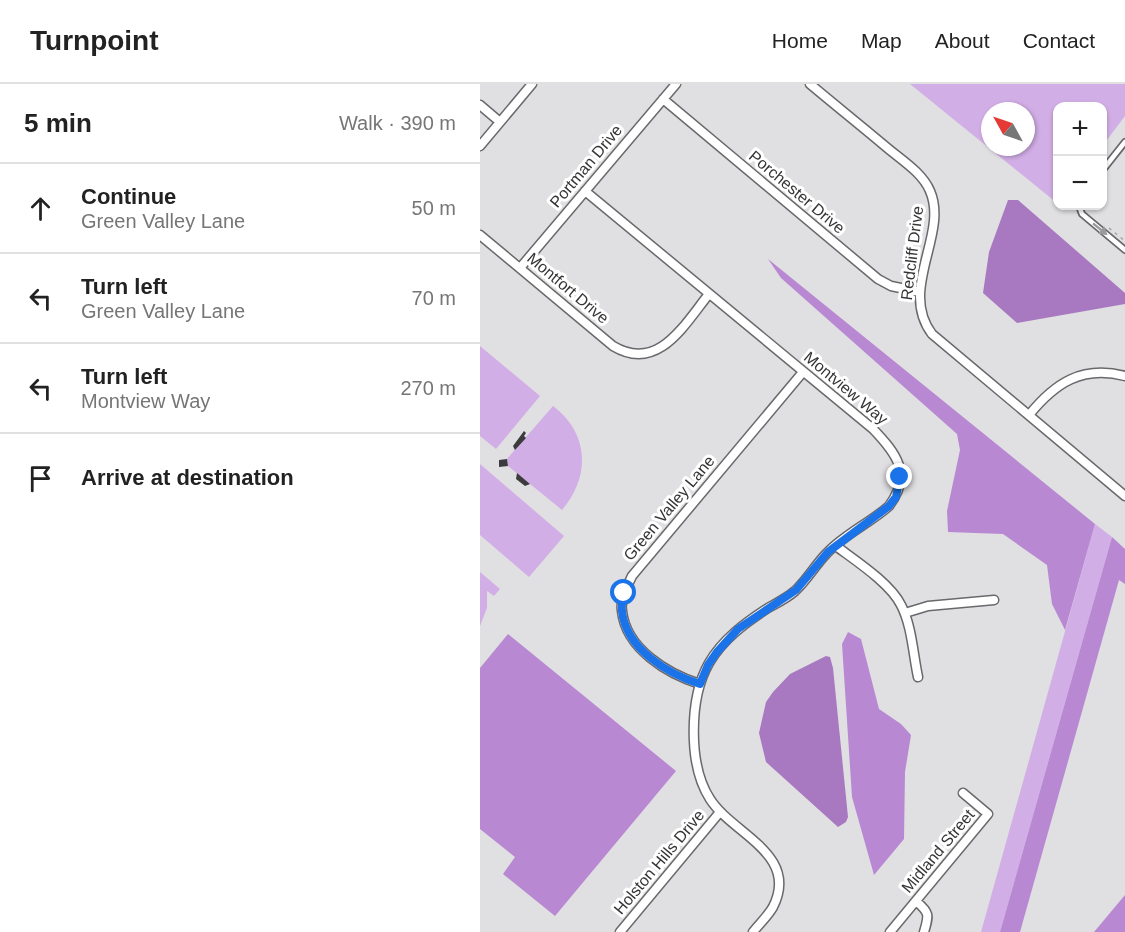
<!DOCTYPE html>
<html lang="en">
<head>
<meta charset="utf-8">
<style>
  body { margin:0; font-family:Arial,sans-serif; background:#f6f6f6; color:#222 }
  .controls { position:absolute; right:18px; top:18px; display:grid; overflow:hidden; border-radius:12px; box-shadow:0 2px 4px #0004 }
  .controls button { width:54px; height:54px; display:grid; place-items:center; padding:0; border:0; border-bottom:2px solid #e0e0e0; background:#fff; color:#222; font:30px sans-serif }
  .compass { position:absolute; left:501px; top:18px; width:54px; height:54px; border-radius:50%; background:#fff; box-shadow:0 2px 4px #0004; rotate:310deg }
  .stop { position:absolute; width:18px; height:18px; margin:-14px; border:4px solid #1a73e8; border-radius:50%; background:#fff }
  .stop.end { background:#1a73e8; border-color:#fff; box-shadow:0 2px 6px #0008 }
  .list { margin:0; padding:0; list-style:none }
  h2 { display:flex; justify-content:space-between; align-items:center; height:78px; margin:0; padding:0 24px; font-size:26px }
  h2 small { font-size:20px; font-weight:400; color:#767676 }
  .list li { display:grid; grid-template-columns:39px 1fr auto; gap:18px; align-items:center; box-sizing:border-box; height:90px; padding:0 24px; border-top:2px solid #e0e0e0 }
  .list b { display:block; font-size:22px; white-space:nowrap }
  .list p { margin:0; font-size:20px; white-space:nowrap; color:#767676 }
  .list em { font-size:20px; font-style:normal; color:#767676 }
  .icon { flex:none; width:33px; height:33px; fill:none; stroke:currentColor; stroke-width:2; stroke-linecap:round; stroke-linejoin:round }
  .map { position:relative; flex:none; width:645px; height:848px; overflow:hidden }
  header { display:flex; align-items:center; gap:36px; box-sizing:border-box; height:84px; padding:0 30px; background:#fff; border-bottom:2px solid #e0e0e0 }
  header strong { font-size:28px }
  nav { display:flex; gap:33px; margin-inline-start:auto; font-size:21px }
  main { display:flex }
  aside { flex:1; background:#fff }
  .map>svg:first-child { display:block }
  .green { fill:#d2aee6; fill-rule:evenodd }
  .forest { fill:#b888d2 }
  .water { fill:#a878c1 }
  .building { fill:#3c3b3d }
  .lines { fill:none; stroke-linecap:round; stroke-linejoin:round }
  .service-casing { stroke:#6a686b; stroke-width:8 }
  .minor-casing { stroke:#6a686b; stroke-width:11 }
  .path { stroke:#a5a4a6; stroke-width:1.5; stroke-dasharray:3 4.5; stroke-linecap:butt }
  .service { stroke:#fff; stroke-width:4.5 }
  .minor { stroke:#fff; stroke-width:8 }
  .oneway { fill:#9a9a9a }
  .route { stroke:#1a73e8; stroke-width:8 }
  .labels { text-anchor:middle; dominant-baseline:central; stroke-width:6; stroke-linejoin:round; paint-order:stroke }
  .street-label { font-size:16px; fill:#353536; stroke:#fff }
</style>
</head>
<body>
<header>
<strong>Turnpoint</strong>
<nav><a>Home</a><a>Map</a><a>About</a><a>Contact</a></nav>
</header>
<main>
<aside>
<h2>5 min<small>Walk · 390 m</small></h2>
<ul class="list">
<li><svg class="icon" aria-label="ahead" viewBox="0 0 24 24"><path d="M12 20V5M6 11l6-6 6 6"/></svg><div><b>Continue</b><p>Green Valley Lane</p></div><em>50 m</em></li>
<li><svg class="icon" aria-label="left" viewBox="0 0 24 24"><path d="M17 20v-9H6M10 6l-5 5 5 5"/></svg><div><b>Turn left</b><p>Green Valley Lane</p></div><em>70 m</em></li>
<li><svg class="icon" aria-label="left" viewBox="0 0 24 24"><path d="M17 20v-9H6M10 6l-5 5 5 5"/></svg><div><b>Turn left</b><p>Montview Way</p></div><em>270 m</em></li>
<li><svg class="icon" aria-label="arrive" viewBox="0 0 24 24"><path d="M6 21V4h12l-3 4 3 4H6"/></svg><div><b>Arrive at destination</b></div></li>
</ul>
</aside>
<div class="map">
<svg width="645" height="848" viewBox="0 0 645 848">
  <rect width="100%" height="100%" fill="#e0dfe2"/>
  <path class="green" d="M430,0H645V32L623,61L622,22H578L577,119ZM510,27H546V63H510Z
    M0,262L60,312L16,365L0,352Z
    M73,322C109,349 111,392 82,426L28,382L27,375Z
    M0,380L84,452L49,493L0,451Z
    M615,440L632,453L520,848H501Z
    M0,488L20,505L14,512L7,507V524L0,542Z"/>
  <path class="forest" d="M288,175L615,440L585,546L572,520L567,481L523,450L468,448L467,427L480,366L477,350L301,194Z
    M632,453L645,465V500L639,496L540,848H520Z
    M368,548L381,555L399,625L421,640L431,651L425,688L424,755L394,791L372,713L362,560Z
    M28,550L196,687L75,832L23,790L35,773L0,745V584Z
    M645,811V848H614Z"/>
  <path class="water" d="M528,116H538L645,209V220L537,239L503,209L509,168Z
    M346,572L350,573L353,584L368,733L366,738L358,743L286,678L279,649L286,618L293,608L310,590Z"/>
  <path class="building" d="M44,347L46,349L44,352L46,354L35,366L33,362Z
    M27,375L28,382L19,383V376Z
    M37,389L50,400L45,402L36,395Z"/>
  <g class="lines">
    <defs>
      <path id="service" d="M622,87L645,58
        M599,122L602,130L645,166"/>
      <path id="minor" d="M330,0C355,21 380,41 405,62C420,75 442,88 450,107C469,150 418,205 452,250L645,412
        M183,15L398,195L411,202L440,208
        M0,21L20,38
        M0,62L52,0
        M105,107L393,345C416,369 433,390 409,422C390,439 365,450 347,469C336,480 327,496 315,507C307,514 297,519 288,524C265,539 243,555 229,579C209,614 208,681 230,715C252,750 320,770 293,823C288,832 279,840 273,848
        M0,151L133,262C178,289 204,241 229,210
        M40,184L196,0
        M549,331C575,299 602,281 645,292
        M356,462C376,477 410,499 421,521C432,542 433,570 438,593
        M425,529L448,522L514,516
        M220,600C188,590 146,565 142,527C140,515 147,503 152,492L323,288
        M436,817C450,829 449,831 444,848
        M140,848L240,728
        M410,848L508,730L483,709"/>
    </defs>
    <use href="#service" class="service-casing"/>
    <use href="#minor" class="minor-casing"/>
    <path class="path" d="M629,144L645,157"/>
    <use href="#service" class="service"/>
    <use href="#minor" class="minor"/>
  </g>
  <defs><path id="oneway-solid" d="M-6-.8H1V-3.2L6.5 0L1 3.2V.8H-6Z" transform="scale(1.5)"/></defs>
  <use class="oneway" href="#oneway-solid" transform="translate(620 145) rotate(39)"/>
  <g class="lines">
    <path class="route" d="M144,509C143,515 141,521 142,527C146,565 188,590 220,600L228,581L237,568L258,545L316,506L348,468L409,422L416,413L420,393"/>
  </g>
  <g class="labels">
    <g class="street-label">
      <text transform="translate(106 82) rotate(-50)">Portman Drive</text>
      <text transform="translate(317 108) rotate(40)">Porchester Drive</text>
      <text transform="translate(432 169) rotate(-83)">Redcliff Drive</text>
      <text transform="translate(88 204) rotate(40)">Montfort Drive</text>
      <text transform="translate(366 304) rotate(40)">Montview Way</text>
      <text transform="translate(189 424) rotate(-50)">Green Valley Lane</text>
      <text transform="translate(458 767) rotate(-50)">Midland Street</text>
      <text transform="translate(179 778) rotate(-50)">Holston Hills Drive</text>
    </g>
  </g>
</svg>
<div class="controls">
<button>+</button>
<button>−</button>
</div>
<svg class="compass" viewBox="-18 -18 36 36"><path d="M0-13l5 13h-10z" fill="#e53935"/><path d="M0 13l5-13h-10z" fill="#767676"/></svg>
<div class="stop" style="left:144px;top:509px"></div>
<div class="stop end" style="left:420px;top:393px"></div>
</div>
</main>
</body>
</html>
